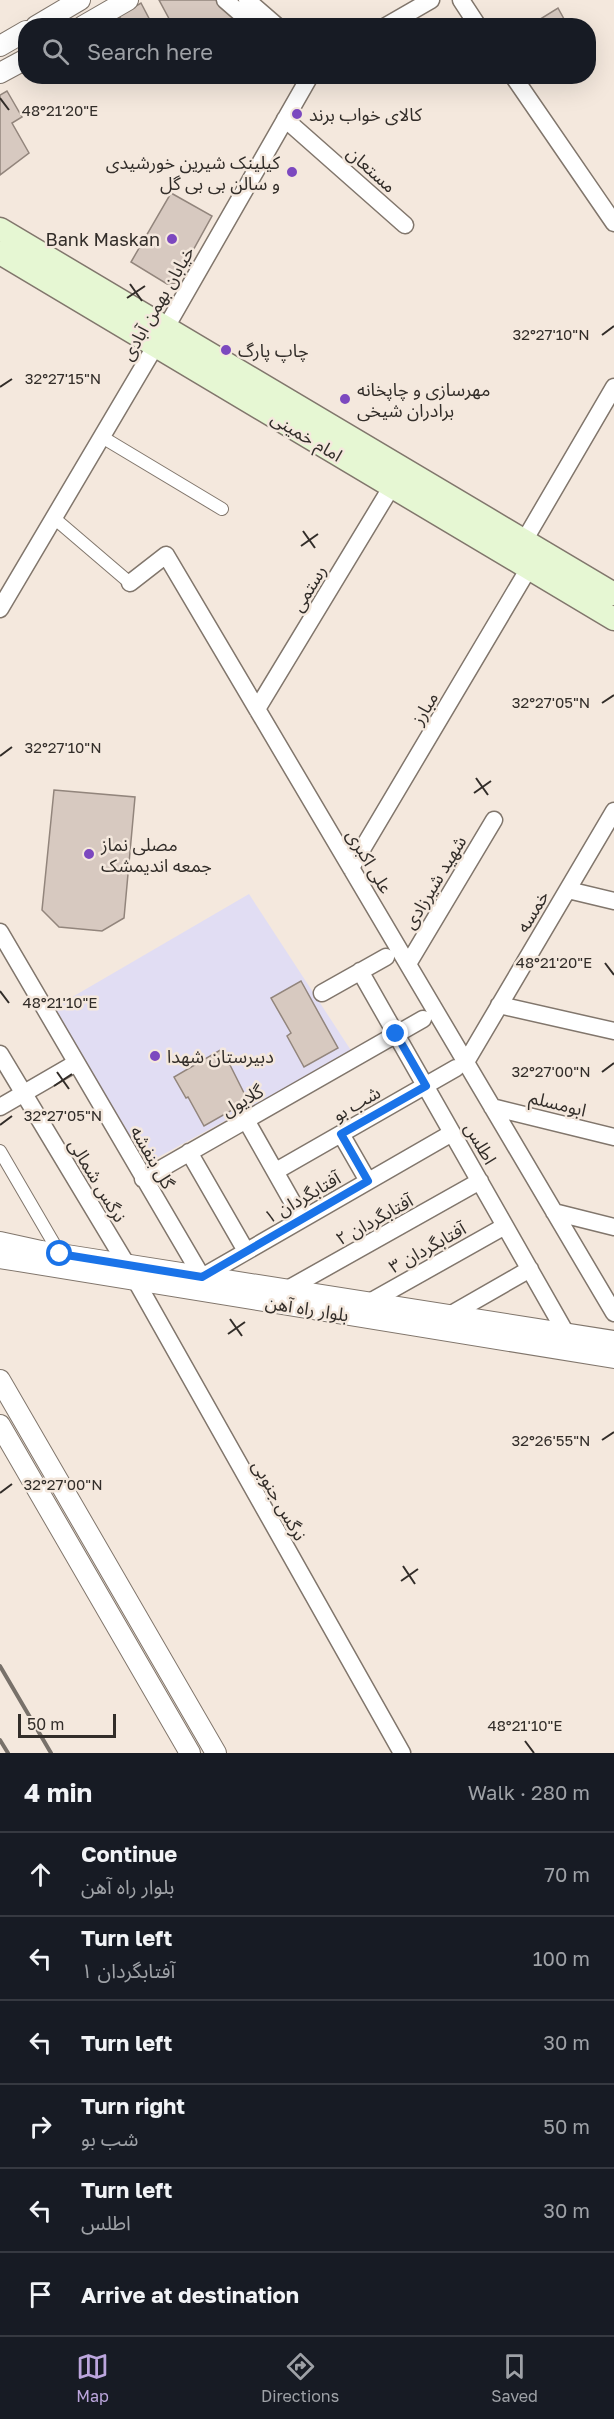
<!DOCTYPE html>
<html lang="en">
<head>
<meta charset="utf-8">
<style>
  body { margin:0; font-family:"Golos Text","Noto Sans Arabic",sans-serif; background:#242831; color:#f1f3f6 }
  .scale { position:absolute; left:18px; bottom:15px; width:98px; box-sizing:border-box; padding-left:6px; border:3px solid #322d29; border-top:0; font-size:16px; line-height:21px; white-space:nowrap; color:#322d29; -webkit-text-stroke:4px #f4e8dd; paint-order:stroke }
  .stop { position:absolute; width:18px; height:18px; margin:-14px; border:4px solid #1a73e8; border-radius:50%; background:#fff }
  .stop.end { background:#1a73e8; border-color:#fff; box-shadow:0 2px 6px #0008 }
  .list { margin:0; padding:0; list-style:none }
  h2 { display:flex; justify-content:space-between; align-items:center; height:78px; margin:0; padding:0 24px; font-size:26px }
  h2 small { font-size:20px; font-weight:400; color:#9ea1a6 }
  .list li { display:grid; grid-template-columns:39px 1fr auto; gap:18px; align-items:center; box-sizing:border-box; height:84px; padding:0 24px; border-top:2px solid #363941 }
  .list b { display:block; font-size:22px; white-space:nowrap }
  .list p { margin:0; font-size:20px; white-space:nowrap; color:#9ea1a6 }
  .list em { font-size:20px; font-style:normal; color:#9ea1a6 }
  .icon { flex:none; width:33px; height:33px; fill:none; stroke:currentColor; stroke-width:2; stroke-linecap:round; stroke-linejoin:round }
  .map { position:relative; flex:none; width:614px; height:1753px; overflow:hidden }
  .search { position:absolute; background:#171b24; box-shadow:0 6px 24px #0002; left:18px; right:18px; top:18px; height:66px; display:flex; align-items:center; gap:15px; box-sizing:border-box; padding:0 21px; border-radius:24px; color:#9ea1a6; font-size:22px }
  .sheet { height:582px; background:#171b24 }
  nav { display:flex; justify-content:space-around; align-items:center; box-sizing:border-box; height:84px; border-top:2px solid #363941; background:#171b24; font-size:16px; color:#9ea1a6 }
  nav a { display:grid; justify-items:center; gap:3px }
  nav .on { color:#bca6dd }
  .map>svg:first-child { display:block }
  .education { fill:#e1ddf3 }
  .building { fill:#d7c9c0; stroke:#92857c; stroke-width:1.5 }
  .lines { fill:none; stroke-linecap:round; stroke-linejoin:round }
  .pedestrian-casing { stroke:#81766c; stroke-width:14 }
  .minor-casing { stroke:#81766c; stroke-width:19 }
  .tertiary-casing { stroke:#81766c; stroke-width:22 }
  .secondary-casing { stroke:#81766c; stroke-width:25 }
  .pedestrian { stroke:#fff; stroke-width:12 }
  .minor { stroke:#fff; stroke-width:16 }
  .tertiary { stroke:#fff; stroke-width:20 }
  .secondary { stroke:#e6f7d3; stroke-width:22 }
  .rail { stroke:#78716a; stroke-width:4 }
  .route { stroke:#1a73e8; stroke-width:8 }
  .ticks { fill:none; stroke:#322d29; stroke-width:2 }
  .poi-dot { fill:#7c48bf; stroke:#f4e8dd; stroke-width:2 }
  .labels { text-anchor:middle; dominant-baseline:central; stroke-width:5; stroke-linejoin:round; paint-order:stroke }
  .poi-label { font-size:18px; fill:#322d29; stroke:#f4e8dd; text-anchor:start }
  .street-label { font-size:18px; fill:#322d29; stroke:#f4e8dd }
  .ticks-label { font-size:15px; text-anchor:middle; fill:#322d29; stroke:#f4e8dd; stroke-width:5; stroke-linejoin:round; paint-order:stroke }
</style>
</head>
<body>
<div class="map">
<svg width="614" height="1753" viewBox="0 0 614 1753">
  <rect width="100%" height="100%" fill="#f4e8dd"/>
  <path class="education" d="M249,894L352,1052L140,1167L50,1010Z"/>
  <path class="building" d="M159,0H216L241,22L235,26H173Z
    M141,3L153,26H125L119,16Z
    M558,8L564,19L554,26H529Z
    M7,91L22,117L12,123L29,153L0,175V95Z
    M171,193L212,216L175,283L167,284L131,262Z
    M54,790L135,797L124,918L102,931L59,927L42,910Z
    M301,981L338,1048L304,1067L287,1036L291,1033L271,998Z
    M222,1049L248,1101L204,1126L188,1097L186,1098L174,1077Z"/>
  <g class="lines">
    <defs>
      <path id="pedestrian" d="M102,437L222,509
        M54,518L130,583
        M0,1151L60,1254"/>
      <path id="minor" d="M225,0L255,26
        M247,0L277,26
        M461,0L478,26
        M386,26L431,0
        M513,76L614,223
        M285,119L405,225
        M524,541L614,387
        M130,583L166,555L614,1313
        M0,609L156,345L310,76
        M257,709L392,486
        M351,868L529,568
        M568,890L614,901
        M0,932L202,1277L452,1133
        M408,964L494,820
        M360,971L567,1335
        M322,993L386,957
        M499,1005L614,1031
        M0,1054L127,1265L402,1753
        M466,1062L614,811
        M0,1107L76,1063
        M492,1107L614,1137
        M246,1120L302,1219
        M341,1134L368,1181
        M189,1152L246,1251
        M276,1171L456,1068
        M143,1179L423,1019
        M554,1212L614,1227
        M286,1290L480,1181
        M368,1303L505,1226
        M448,1316L530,1269"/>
      <path id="tertiary" d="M36,26L80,0
        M83,26L128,0
        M0,46L26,31
        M0,73L26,59
        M0,1242L41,1251L614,1341
        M0,1258L614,1358
        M0,1380L216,1753
        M0,1425L190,1753"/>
      <path id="secondary" d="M0,229L614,594
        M0,253L614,619"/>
    </defs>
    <use href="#pedestrian" class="pedestrian-casing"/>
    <use href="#minor" class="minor-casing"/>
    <use href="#tertiary" class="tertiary-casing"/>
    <use href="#secondary" class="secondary-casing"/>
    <use href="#pedestrian" class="pedestrian"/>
    <use href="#minor" class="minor"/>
    <use href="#tertiary" class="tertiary"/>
    <use href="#secondary" class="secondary"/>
    <path class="rail" d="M0,1666L51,1753
      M0,1740L8,1753"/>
  </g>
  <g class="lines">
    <path class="route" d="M60,1254L202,1277L368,1181L341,1134L426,1086L396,1034"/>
  </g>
  <path class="ticks" d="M0,98L9,110M130,284L142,301M127,298L145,286M602,335L614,326M0,387L12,379M303,531L315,548M301,546L318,534M602,703L614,695M0,756L12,747M476,778L488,795M474,793L491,781M605,963L614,975M0,991L9,1003M57,1072L69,1089M602,1072L614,1063M54,1086L72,1074M0,1125L12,1116M230,1319L242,1336M228,1334L245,1322M602,1440L614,1432M0,1493L12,1484M403,1566L415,1584M401,1581L418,1569M525,1741L534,1753"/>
  <g class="poi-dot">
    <circle cx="297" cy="114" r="6"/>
    <circle cx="292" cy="172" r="6"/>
    <circle cx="172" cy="239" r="6"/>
    <circle cx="226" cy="350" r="6"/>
    <circle cx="345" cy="399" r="6"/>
    <circle cx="89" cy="854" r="6"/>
    <circle cx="155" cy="1056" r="6"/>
  </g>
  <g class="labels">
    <g class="poi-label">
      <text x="309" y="114">کالای خواب برند</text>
      <text x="280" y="162" text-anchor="end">کیلینک شیرین خورشیدی<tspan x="280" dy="21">و سالن بی بی گل</tspan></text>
      <text x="160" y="239" text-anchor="end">Bank Maskan</text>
      <text x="238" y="350">چاپ پارگ</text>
      <text x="357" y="389">مهرسازی و چاپخانه<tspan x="357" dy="21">برادران شیخی</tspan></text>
      <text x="101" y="844">مصلی نماز<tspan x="101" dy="21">جمعه اندیمشک</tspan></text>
      <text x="167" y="1056">دبیرستان شهدا</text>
    </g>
    <g class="street-label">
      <text transform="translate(372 169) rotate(42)">مستعان</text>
      <text transform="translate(157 303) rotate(-60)">خیابان بهمن آبادی</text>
      <text transform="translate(307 436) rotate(31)">امام خمینی</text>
      <text transform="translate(308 588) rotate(-59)">رستمی</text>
      <text transform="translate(424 708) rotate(-59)">مبارز</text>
      <text transform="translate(370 861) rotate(59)">علی اکبری</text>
      <text transform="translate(434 882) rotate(-59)">شهید شیرزادی</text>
      <text transform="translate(532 911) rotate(-59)">خمسه</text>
      <text transform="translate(242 1100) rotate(-30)">گلایول</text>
      <text transform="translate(356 1103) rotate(-30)">شب بو</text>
      <text transform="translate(558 1103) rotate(14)">ابومسلم</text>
      <text transform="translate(481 1143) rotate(60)">اطلس</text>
      <text transform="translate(153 1157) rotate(60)">گل بنفشه</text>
      <text transform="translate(98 1180) rotate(59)">نرگس شمالی</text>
      <text transform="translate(302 1197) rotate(-30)">آفتابگردان ۱</text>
      <text transform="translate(374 1219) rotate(-29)">آفتابگردان ۲</text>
      <text transform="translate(427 1247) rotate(-29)">آفتابگردان ۳</text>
      <text transform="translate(307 1308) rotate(9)">بلوار راه آهن</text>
      <text transform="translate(280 1500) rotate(60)">نرگس جنوبی</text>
    </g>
  </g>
  <g class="ticks-label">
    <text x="60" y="116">48°21'20"E</text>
    <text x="551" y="340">32°27'10"N</text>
    <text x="63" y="384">32°27'15"N</text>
    <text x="551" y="708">32°27'05"N</text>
    <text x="63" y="753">32°27'10"N</text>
    <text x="554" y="968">48°21'20"E</text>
    <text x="60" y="1008">48°21'10"E</text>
    <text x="551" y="1077">32°27'00"N</text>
    <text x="63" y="1121">32°27'05"N</text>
    <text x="551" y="1446">32°26'55"N</text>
    <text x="63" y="1490">32°27'00"N</text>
    <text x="525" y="1731">48°21'10"E</text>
  </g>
</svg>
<div class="scale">50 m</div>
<div class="stop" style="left:60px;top:1254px"></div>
<div class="stop end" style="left:396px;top:1034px"></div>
<div class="search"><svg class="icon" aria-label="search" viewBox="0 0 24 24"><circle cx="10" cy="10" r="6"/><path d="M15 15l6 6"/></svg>Search here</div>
</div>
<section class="sheet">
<h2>4 min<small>Walk · 280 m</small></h2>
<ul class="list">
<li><svg class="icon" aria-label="ahead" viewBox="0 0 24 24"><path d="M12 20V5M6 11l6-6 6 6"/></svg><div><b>Continue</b><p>بلوار راه آهن</p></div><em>70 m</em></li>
<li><svg class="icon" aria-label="left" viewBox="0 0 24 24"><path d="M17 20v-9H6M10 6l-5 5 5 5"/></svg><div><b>Turn left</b><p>آفتابگردان ۱</p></div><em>100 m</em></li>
<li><svg class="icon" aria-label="left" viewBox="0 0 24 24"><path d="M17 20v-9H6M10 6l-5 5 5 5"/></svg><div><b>Turn left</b></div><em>30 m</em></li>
<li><svg class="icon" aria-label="right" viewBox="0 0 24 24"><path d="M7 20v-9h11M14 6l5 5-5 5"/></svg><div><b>Turn right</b><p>شب بو</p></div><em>50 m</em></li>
<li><svg class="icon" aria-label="left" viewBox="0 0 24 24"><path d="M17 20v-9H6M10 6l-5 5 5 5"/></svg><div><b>Turn left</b><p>اطلس</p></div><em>30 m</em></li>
<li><svg class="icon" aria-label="arrive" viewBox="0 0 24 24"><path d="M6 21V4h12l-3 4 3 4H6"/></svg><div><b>Arrive at destination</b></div></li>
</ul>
</section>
<nav>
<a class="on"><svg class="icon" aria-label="map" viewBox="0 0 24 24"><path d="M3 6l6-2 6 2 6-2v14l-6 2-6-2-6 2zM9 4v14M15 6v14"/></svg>Map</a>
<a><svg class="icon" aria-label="directions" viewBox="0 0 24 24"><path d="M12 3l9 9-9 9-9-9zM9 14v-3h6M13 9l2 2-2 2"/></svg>Directions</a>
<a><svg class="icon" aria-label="saved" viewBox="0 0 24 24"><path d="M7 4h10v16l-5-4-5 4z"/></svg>Saved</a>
</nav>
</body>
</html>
